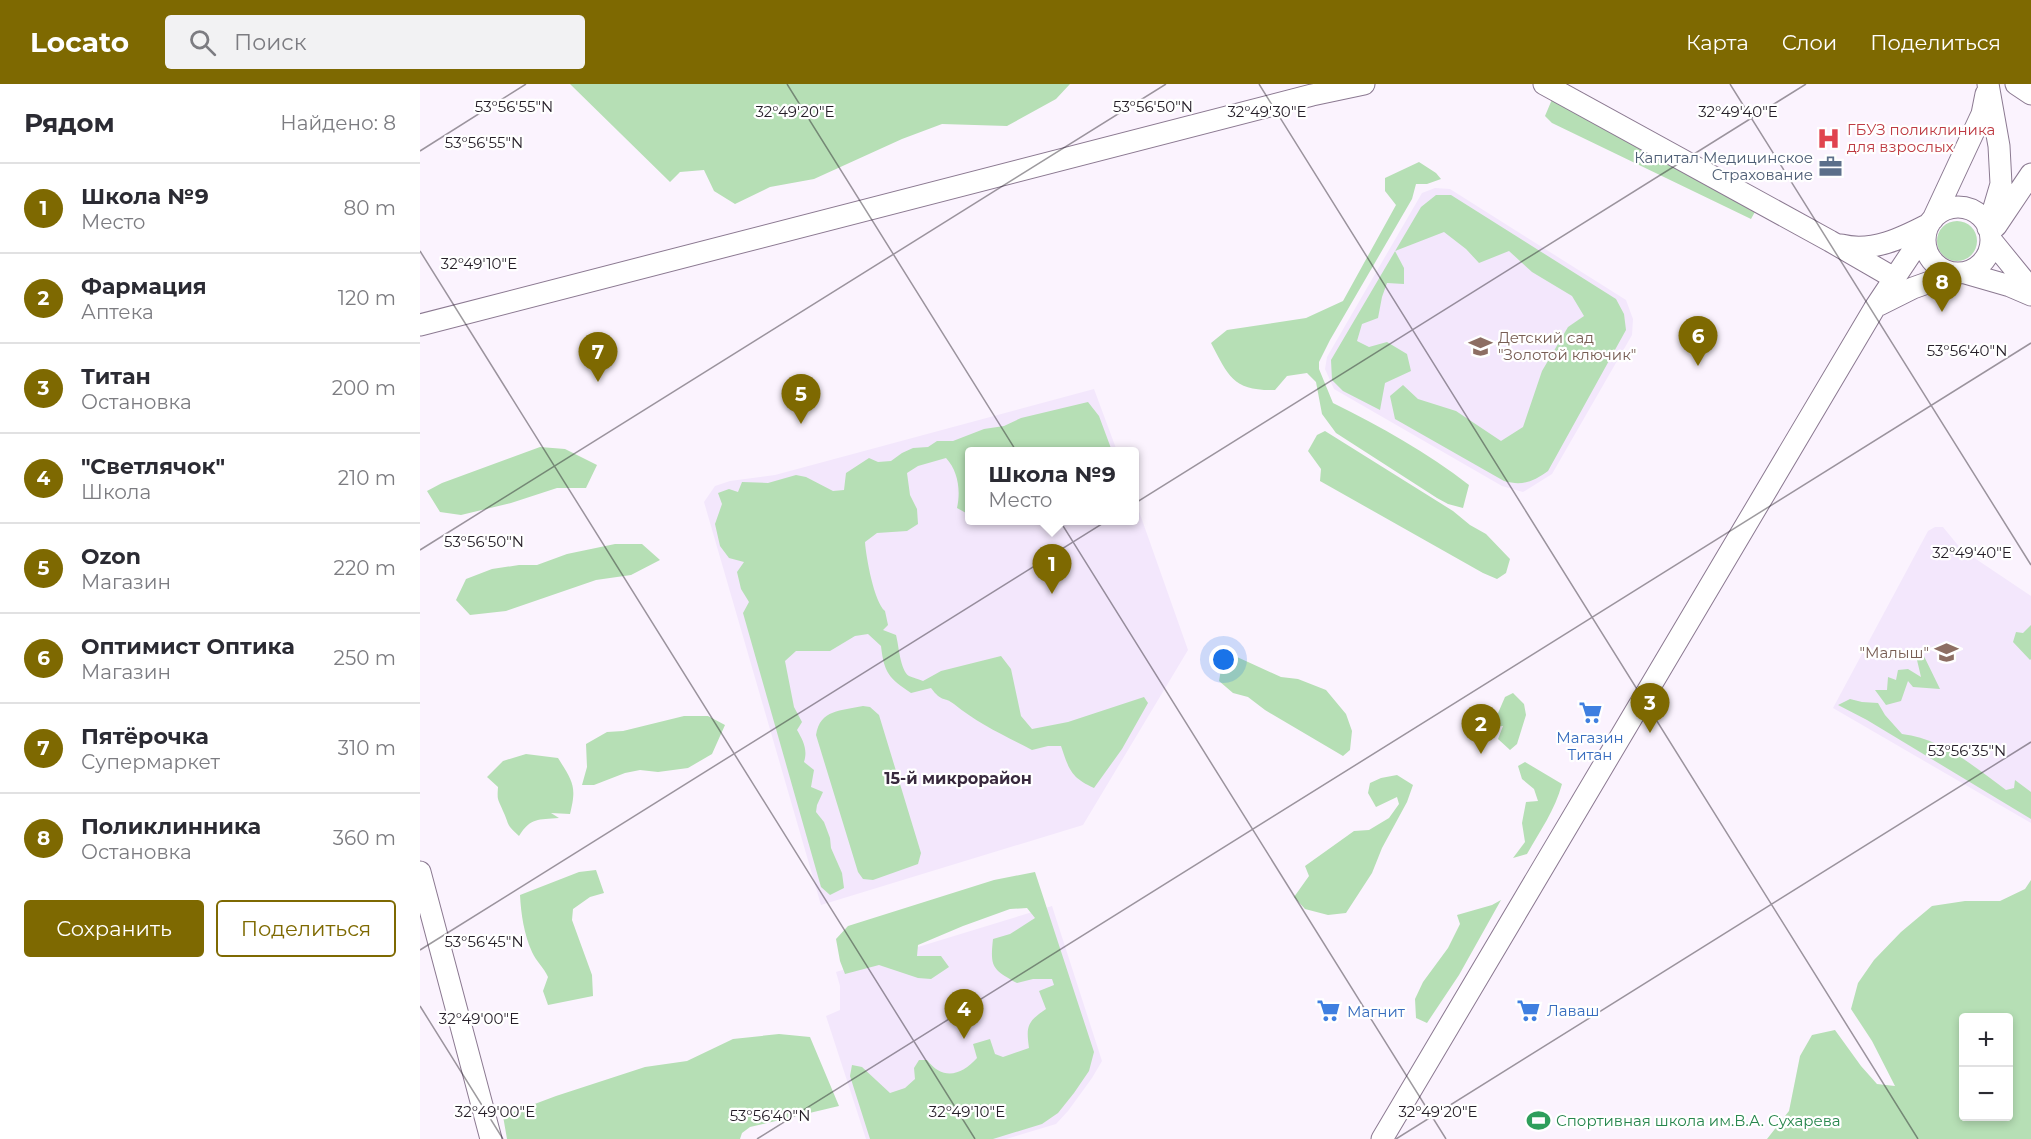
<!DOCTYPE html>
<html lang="ru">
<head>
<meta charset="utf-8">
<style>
  body { margin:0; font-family:Montserrat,sans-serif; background:#f2f2f3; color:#2b2b33 }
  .controls { position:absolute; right:18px; bottom:18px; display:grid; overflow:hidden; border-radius:6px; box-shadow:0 3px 9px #0003 }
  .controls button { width:54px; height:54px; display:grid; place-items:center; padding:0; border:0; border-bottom:2px solid #e1e1e2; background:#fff; color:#2b2b33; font:30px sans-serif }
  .you { position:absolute; left:804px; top:576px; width:21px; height:21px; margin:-15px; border:4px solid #fff; border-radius:50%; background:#1a73e8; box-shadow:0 0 0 9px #1a73e833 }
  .badge { display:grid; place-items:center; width:39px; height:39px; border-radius:50%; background:#7e6901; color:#fff; font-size:20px; font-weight:700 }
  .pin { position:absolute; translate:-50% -50px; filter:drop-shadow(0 2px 3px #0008) }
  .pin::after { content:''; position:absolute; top:32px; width:21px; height:18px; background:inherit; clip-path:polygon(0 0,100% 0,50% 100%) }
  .popup { position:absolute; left:545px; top:363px; width:174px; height:78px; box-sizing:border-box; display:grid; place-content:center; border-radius:6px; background:#fff; filter:drop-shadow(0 2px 4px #0005); font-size:20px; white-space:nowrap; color:#7c7c81 }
  .popup b { font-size:22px; color:#2b2b33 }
  .popup::after { content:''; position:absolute; left:50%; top:100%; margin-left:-12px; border:12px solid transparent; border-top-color:#fff }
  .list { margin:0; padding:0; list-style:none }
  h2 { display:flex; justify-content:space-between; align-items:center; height:78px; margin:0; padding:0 24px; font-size:26px }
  h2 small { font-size:20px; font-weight:400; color:#7c7c81 }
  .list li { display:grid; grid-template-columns:39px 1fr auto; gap:18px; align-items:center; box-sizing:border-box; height:90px; padding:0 24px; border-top:2px solid #e1e1e2 }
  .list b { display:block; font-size:22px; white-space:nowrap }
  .list p { margin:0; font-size:20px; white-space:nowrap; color:#7c7c81 }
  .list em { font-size:20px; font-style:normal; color:#7c7c81 }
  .actions { display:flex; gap:12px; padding:18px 24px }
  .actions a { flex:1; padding:14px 0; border:2px solid #7e6901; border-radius:6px; text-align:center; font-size:21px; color:#7e6901 }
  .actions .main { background:#7e6901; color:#fff }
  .icon { flex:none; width:33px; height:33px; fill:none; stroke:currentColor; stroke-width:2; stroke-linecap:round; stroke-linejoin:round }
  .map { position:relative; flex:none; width:1611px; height:1055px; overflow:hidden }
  header { display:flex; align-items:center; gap:36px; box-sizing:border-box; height:84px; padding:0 30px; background:#7e6901; color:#fff }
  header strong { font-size:28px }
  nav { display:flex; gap:33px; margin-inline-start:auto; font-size:21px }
  .search { width:420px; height:54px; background:#f2f2f3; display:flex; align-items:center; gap:15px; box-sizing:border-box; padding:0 21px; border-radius:6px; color:#7c7c81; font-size:22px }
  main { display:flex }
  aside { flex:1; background:#fff }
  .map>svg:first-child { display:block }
  .education { fill:#f3e7fc }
  .green { fill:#b6dfb5; fill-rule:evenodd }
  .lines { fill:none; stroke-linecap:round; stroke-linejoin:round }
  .minor-casing { stroke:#8b7991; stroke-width:23 }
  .minor { stroke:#fff; stroke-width:21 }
  .ticks { fill:none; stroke:#251e28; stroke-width:1.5; stroke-opacity:0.45 }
  .labels { text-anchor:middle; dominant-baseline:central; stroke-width:4.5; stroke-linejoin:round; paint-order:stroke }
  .health-label { font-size:15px; fill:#be3a42; stroke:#fff; text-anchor:start }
  .service-label { font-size:15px; fill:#4e5e75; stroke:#fff; text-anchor:end }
  .education-label { font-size:15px; fill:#785e54; stroke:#fff; text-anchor:start }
  .shop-label { font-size:15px; fill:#366cbe; stroke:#fff; text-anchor:start }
  .leisure-label { font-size:15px; fill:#27864d; stroke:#fff; text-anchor:start }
  .neighbourhood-label { font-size:16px; font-weight:bold; fill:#38293d; stroke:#fff }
  .ticks-label { font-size:15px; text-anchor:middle; fill:#251e28; stroke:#fff; stroke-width:4.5; stroke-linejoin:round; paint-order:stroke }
</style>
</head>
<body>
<header>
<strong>Locato</strong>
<div class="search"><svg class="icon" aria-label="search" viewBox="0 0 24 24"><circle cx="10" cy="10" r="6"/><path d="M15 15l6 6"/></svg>Поиск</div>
<nav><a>Карта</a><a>Слои</a><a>Поделиться</a></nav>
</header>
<main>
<aside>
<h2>Рядом<small>Найдено: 8</small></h2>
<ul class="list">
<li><span class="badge">1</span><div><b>Школа №9</b><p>Место</p></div><em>80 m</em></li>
<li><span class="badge">2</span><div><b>Фармация</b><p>Аптека</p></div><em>120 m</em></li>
<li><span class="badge">3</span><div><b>Титан</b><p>Остановка</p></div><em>200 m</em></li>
<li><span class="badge">4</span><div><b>&quot;Светлячок&quot;</b><p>Школа</p></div><em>210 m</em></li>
<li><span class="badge">5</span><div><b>Ozon</b><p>Магазин</p></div><em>220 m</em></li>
<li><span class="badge">6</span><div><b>Оптимист Оптика</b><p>Магазин</p></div><em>250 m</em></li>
<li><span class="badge">7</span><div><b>Пятёрочка</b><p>Супермаркет</p></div><em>310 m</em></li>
<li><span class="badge">8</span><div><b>Поликлинника</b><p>Остановка</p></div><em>360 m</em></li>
</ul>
<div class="actions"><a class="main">Сохранить</a><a>Поделиться</a></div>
</aside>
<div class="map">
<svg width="1611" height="1055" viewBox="0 0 1611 1055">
  <rect width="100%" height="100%" fill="#fbf3fe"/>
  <path class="education" d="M1015,104L1030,105L1206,216L1213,235L1212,251L1132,390L1103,408L1082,402L914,305L905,285L907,273L1002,109Z
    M674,305L697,367L550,368V436H714L715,416L768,566L663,741L401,821L284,418L295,402L310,397L355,391Z
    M1515,443H1523L1541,465L1611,512V739L1413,624L1508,447Z
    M632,822L682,977L672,994L648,1027L636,1040L586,1055H446L406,932L420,926V902L416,888Z"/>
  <path class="green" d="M150,0H650L636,15L587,42L522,40L482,55L394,95L350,103L315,120L294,107L284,86L260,88L250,98Z
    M1133,13L1336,126L1331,135L1132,39L1125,32Z
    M999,78L1016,89L1021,95L1007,100H996L992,115L910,256L899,278V285L913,319C961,343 1007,368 1049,401L1043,424L1028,420L1017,414L916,349L902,330L896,298L887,289L867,292L855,306C813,307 809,293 791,259L807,246L886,234L923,217L976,121L965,107V94Z
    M1016,111H1031L1196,215L1204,230L1206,246L1128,387C1113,398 1102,402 1084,397L975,335L970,312L983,301L998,315L1036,327L1081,357L1103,343L1122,287L1148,243L1164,232L1152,212L1112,188L1089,167L1059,179L1046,165L1024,148L975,167L984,184V200L967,199L962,213L958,234L942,240L937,257L949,263L967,258L987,270L991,287L965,299L960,326L923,307L912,296L911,276L1001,123Z
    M1517 157a20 20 0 1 1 40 0a20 20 0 1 1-40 0Z
    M668,318L679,332L692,367L550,368L549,429H546L537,424C541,406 538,387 526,374L498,382L487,389L490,411L497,425L498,440L487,447L457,449L445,458C446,473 454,518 465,527L468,541L463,546L476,551C479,562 480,586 489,592C493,594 499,595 503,597L521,587L581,572L591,585L601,632L612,645L648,638L724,613L728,619L702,665L674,704C650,693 649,685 641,662H628L612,666C585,652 557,639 534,620C524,612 522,619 511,604L491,609C469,594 464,589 461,562L448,550L435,552L410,567H376L365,577L374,623L382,638L377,646C383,656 388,666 384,678L394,686L391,703L403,708L397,721L396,728L404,738L410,754L411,764L422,789L424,804L410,811L401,803L323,529L329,518L321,505L317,488L324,478L309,474L300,462L295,440L302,420L298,409L309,405L318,408L322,398L348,399L376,391L386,393L413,407L424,406L426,389L449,374L458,378L471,377L482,369L493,364L508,363L517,357H533L564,345L584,342L601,334Z
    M905,347L1033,427L1050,441L1066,450L1090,475L1086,489L1077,495L1063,489L900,397L901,385L888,367L897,351Z
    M120,363L145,365L177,381L166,404H137L91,419L41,431L20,428L7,407L22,399Z
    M195,460H222L240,476L211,491L176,496L86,527L50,531L36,516L46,495L72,485L99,481H117L147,470Z
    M1611,541V575L1610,576L1593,558L1596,548L1603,549Z
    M1501,566L1520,605L1493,603L1488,597L1481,617L1466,621L1455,606H1467L1468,593L1476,596L1478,586L1488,585L1501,593L1497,576Z
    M804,567L861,593L878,595L906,606L926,630L932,647L930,666L923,672L845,626L828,613L813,609L799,597Z
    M1093,609L1104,620L1106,631L1097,660L1090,666L1078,655L1083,642L1072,643L1085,613Z
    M1430,615L1442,618L1458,619L1465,631L1482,650C1521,654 1555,683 1586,706L1594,704L1595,696L1611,708V735L1447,636L1418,621Z
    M443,622L450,623L459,631L501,769L498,780L453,796L443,795L438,788L396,651C400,625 421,627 443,622Z
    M264,632H288L305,641L292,670L268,684L238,688L220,686L205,689L174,701H162L167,683L166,660L187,648L203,647Z
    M106,670L138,674C153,698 157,702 150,730L131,729L139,734C118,736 111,733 99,752C85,739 90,742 83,727C78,714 77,718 78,703L67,693L83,677Z
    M1105,678L1142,700C1135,726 1120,747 1107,770L1093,774L1105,758L1102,739L1106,718L1118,717L1114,705L1102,695L1098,682Z
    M977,691L993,701L987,718L962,764L952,789L926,829L908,831L885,825L874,813L889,792L885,782L934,747L949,746L969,734L979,720L977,713L956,723L948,709L950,699L961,694Z
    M176,786L184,809L170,813L153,825L152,836L172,891L173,912L128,921L123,907L128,893C124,884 116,877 112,868C104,850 101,830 100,811L159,788Z
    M615,788L674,968L669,987L654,1009L638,1029L622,1040L573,1055H450L430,992L432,981L442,983L470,1009L485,1004L495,995L494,984L499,976H507C523,997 542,991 557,974L553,960L570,955L575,970L583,973L609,964C606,942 607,938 626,925L619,907L634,901L632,895H613L597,899C572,885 570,883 573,855L590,850L615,834L607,824L590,825L543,842L498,861L497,872H521L529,883L511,895L498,894L459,881L425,890L420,877L416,855L428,842L574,796Z
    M1611,796V1055H1347L1369,1027L1380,972L1392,951L1415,946L1441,982L1457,1000L1475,1002L1452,957L1431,925L1438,899L1454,876L1481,848L1512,822L1545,817H1580L1605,805ZM1544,934H1588V1032H1544Z
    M1081,816L1039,891L1007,939L996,934L995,915L1003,898L1028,864L1040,840L1037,831L1072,821Z
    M359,950L390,953L419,1022L330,1043L322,1049L320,1055H87L83,1032L136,1012L225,983L267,977L313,955Z"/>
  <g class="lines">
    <defs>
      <path id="minor" d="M1124,0L1410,157L1474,194
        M1596,0L1611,10
        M1505 156a33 33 0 1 1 66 0a33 33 0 1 1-66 0Z
        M1513,135L1562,30L1566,10
        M1576,142L1611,90
        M1568,144L1581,100L1579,62L1568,0
        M1571,156L1611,205
        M1421,161C1452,169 1482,154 1509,140
        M1545,189L1590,202L1611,211
        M1459,221L1493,204L1535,189
        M0,241L892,11L944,0
        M0,788L71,1055
        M962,1055L1454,225L1506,147"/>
    </defs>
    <use href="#minor" class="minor-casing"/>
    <use href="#minor" class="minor"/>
  </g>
  <path class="ticks" d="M367,0L1026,1055M839,0L1498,1055M1310,0L1611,481M0,67L106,0M0,167L555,1055M0,466L746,0M0,866L1386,0M0,922L83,1055M337,1055L1611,259M976,1055L1611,658"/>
  <defs>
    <symbol id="hospital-bare" viewBox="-9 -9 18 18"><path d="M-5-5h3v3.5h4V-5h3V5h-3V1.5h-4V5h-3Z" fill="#e0444e" stroke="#fff" stroke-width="2.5" paint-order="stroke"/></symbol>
    <symbol id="office-bare" viewBox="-9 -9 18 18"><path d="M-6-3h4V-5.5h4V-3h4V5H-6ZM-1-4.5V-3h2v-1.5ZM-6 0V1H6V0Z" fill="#5c6f8a" stroke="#fff" stroke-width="2.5" paint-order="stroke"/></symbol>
    <symbol id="school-bare" viewBox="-9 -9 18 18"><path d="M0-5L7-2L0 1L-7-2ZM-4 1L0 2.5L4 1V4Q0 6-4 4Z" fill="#8d6e63" stroke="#fff" stroke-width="2.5" paint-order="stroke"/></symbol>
    <symbol id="supermarket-bare" viewBox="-9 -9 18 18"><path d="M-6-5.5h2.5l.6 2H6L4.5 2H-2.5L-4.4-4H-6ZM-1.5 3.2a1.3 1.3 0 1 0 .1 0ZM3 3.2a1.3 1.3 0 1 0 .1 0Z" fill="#3f7fe0" stroke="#fff" stroke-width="2.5" paint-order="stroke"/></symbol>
    <symbol id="stadium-bare" viewBox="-9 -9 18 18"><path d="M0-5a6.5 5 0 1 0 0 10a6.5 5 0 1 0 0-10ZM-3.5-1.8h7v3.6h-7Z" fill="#2e9e5b" stroke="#fff" stroke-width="2.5" paint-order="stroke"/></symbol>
  </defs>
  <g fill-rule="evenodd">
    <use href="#hospital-bare" x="1392" y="38" width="33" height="33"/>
    <use href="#office-bare" x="1394" y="66" width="33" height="33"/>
    <use href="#school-bare" x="1044" y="246" width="33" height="33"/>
    <use href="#school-bare" x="1510" y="552" width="33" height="33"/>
    <use href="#supermarket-bare" x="1154" y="612" width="33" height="33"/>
    <use href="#supermarket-bare" x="1092" y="910" width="33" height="33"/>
    <use href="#supermarket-bare" x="892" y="910" width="33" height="33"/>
    <use href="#stadium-bare" x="1102" y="1020" width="33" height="33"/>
  </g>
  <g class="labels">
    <g class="health-label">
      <text x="1427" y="45">ГБУЗ поликлиника<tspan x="1427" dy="17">для взрослых</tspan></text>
    </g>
    <g class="service-label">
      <text x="1393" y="73">Капитал Медицинское<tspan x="1393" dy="17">Страхование</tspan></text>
    </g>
    <g class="education-label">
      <text x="1078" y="253">Детский сад<tspan x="1078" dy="17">"Золотой ключик"</tspan></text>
      <text x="1509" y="568" text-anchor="end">"Малыш"</text>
    </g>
    <g class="shop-label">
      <text x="1170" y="653" text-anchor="middle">Магазин<tspan x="1170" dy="17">Титан</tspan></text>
      <text x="1127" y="926">Лаваш</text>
      <text x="927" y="927">Магнит</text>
    </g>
    <g class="leisure-label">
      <text x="1136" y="1036">Спортивная школа им.В.А. Сухарева</text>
    </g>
    <g class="neighbourhood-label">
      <text x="538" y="694">15-й микрорайон</text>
    </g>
  </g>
  <g class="ticks-label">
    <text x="94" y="28">53°56'55"N</text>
    <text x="733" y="28">53°56'50"N</text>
    <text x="375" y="33">32°49'20"E</text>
    <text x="847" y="33">32°49'30"E</text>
    <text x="1318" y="33">32°49'40"E</text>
    <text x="64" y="64">53°56'55"N</text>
    <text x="59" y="185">32°49'10"E</text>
    <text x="1547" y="272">53°56'40"N</text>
    <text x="64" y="463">53°56'50"N</text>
    <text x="1552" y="474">32°49'40"E</text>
    <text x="1547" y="672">53°56'35"N</text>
    <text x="64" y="863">53°56'45"N</text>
    <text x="59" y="940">32°49'00"E</text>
    <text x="75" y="1033">32°49'00"E</text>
    <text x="547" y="1033">32°49'10"E</text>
    <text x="1018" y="1033">32°49'20"E</text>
    <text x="350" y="1037">53°56'40"N</text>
  </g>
</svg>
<div class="controls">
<button>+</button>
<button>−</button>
</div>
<div class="you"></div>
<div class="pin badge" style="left:632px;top:510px">1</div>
<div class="popup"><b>Школа №9</b>Место</div>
<div class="pin badge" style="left:1061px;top:670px">2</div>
<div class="pin badge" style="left:1230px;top:649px">3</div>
<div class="pin badge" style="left:544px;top:955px">4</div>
<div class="pin badge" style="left:381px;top:340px">5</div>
<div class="pin badge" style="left:1278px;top:282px">6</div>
<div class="pin badge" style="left:178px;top:298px">7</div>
<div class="pin badge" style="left:1522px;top:228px">8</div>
</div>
</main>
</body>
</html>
